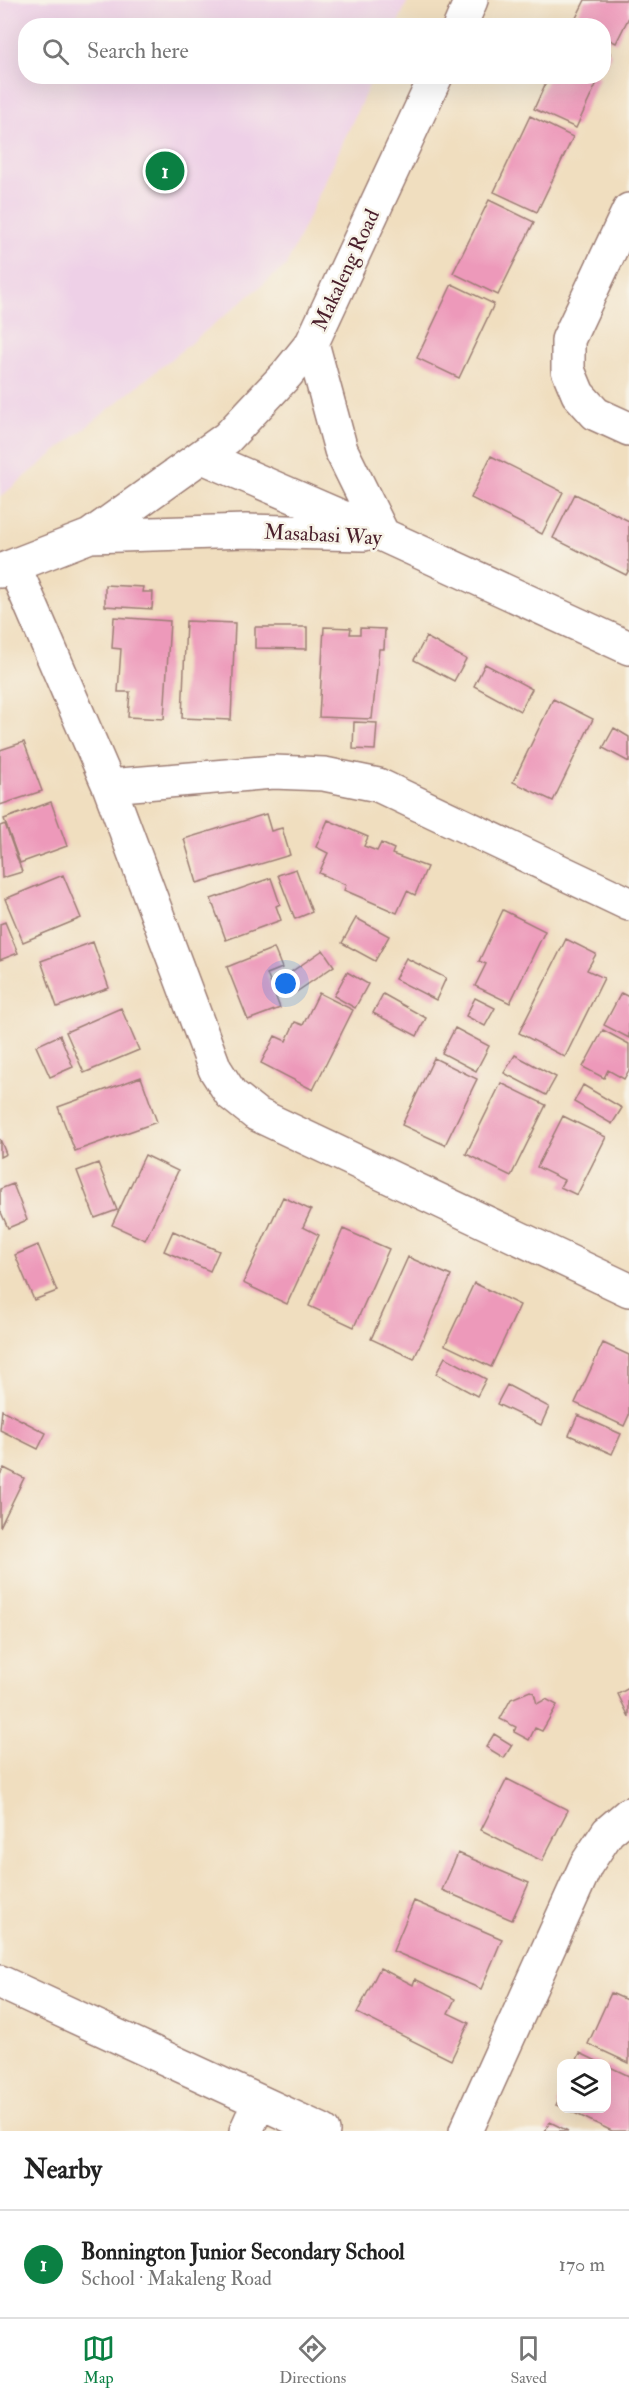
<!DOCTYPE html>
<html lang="en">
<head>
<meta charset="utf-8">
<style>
  body { margin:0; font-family:"IM FELL Double Pica",serif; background:#f6f6f6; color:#222 }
  .controls { position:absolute; right:18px; bottom:18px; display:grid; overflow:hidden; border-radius:12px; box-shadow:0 6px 24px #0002 }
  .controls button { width:54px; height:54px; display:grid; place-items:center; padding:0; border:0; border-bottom:2px solid #e0e0e0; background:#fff; color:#222; font:30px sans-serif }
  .you { position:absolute; left:286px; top:984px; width:21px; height:21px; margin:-15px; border:4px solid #fff; border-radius:50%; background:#1a73e8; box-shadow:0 0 0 9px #1a73e833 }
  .badge { display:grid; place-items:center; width:39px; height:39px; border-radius:50%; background:#0b8043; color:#fff; font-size:20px; font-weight:700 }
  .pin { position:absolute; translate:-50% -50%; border:3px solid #fff; box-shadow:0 2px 6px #0006 }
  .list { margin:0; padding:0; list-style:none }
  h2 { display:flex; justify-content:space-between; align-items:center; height:78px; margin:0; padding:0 24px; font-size:26px }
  h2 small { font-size:20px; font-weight:400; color:#767676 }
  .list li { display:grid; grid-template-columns:39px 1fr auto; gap:18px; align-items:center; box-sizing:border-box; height:108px; padding:0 24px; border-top:2px solid #e0e0e0 }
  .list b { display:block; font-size:22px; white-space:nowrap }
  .list p { margin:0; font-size:20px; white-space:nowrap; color:#767676 }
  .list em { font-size:20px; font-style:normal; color:#767676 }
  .icon { flex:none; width:33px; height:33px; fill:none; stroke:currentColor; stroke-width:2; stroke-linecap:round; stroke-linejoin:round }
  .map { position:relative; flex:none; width:629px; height:2131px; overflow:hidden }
  .search { position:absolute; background:#fff; box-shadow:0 6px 24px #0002; left:18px; right:18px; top:18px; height:66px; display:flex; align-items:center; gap:15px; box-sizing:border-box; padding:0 21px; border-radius:24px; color:#767676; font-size:22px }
  .sheet { height:186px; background:#fff }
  nav { display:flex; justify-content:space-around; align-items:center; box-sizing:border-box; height:84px; border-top:2px solid #e0e0e0; background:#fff; font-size:16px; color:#767676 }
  nav a { display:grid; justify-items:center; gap:3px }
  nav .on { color:#0b8043 }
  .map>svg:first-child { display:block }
  .built { fill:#eed0e7 }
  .building { fill:#ed99ba }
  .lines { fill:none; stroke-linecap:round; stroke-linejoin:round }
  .minor-casing { stroke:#9d7e75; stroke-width:36 }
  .minor { stroke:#fff; stroke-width:33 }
  .labels { text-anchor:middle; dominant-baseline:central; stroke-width:5; stroke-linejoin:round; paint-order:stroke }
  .street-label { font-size:21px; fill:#4a1f2b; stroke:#f7f3e8 }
</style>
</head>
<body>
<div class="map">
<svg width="629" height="2131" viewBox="0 0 629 2131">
  <rect width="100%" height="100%" fill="#f7f3e8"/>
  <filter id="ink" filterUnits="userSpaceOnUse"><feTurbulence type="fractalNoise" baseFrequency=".0167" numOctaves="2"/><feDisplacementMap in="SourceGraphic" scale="12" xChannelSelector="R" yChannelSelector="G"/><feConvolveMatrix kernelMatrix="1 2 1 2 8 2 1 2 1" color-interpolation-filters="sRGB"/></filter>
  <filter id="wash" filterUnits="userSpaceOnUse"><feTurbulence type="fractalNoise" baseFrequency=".008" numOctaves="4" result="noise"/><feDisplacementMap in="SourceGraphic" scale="24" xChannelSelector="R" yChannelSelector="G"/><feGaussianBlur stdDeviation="1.35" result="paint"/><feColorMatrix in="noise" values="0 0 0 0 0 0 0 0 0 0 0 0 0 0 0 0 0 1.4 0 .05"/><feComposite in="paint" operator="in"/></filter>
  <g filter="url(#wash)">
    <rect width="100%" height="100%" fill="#f0debf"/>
    <path class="built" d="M0,0H408L397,25L26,26V76L373,77L286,266L0,497Z"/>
    <g id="blocks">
      <path class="building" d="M585,0H629V17L616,43L604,37V26H580L574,22Z
        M604,49L611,53L604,69Z
        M549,76H600L576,128L534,109Z
        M530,116L573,137L537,212L494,192Z
        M489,200L534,222L498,295L453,273Z
        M452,284L494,304L459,378L417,358Z
        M491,456L563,492L542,534L471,498Z
        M575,494L629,521V570L626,575L553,538Z
        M105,585L143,587L142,592H153L152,609L105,606Z
        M114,617L170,621L164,719L128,717L130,692H118L121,649L112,648Z
        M186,621L235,623L231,720L182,718Z
        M255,627H307V649L255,648Z
        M324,627L351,628L350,634H360V628L385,629L384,649H379L372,719L319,717Z
        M426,637L466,659L454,681L414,660Z
        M485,664L532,689L520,711L474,686Z
        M553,699L593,719L553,801L513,782Z
        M354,722L377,723L375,750L353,749Z
        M614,728L629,737V762L603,748Z
        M24,742L42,791L0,805V750Z
        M51,802L67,846L20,863L4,819Z
        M266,814L271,831L282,828L290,855L197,883L184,839Z
        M328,820L368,837L364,846L377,851L381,843L394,849L392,854L427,867L415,895L407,891L397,913L344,890L346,885L319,873L328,853L316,847Z
        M5,824L22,872L2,878L0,826Z
        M296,869L312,912L295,919L278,875Z
        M63,875L81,918L23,942L5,899Z
        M271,878L280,904L276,906L281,920L226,940L211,899Z
        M503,910L545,931L510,1003L475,986L486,964L479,961Z
        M356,918L389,936L375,961L342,943Z
        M5,922L18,953L0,960V924Z
        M566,939L596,954L587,970L604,978L565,1057L519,1033Z
        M93,942L109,988L57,1007L41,961Z
        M274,948L282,968L267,974L280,1008L248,1020L227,967Z
        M323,950L334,966L292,995L281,979Z
        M406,958L446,978L436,1000L395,979Z
        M347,972L368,984L355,1008L334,996Z
        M319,993L353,1010L313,1090L261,1063L275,1036L286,1041L295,1022L303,1025Z
        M621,993L629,997V1038L604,1025Z
        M383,994L426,1018L417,1036L373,1013Z
        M475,998L495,1008L485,1026L466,1016Z
        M121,1008L139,1050L84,1073L66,1032Z
        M455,1028L489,1046L476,1071L442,1053Z
        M603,1030L629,1044V1070L624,1079L608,1070L604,1078L583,1067Z
        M60,1035L73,1067L50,1077L36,1046Z
        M515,1055L556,1077L546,1095L504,1073Z
        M434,1058L477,1079L445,1145L402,1125Z
        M141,1077L157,1122L75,1151L58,1107Z
        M501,1083L546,1105L511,1176L466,1154Z
        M583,1085L622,1108L612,1124L574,1102Z
        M563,1116L606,1137L577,1195L560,1187L564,1180L537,1167Z
        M0,1139L6,1154L0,1157Z
        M145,1155L178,1171L145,1240L112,1225Z
        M98,1163L117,1210L95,1218L77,1171Z
        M13,1184L27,1220L8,1228L0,1210V1189Z
        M283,1197L311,1210L303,1227L319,1235L287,1304L243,1283Z
        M343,1229L389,1249L354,1327L309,1306Z
        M173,1231L219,1251L210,1271L164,1251Z
        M38,1245L57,1291L34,1300L15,1255Z
        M408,1257L451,1276L414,1359L371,1339Z
        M474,1283L520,1305L491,1367L445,1345Z
        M603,1343L629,1355V1415L624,1426L575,1403Z
        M445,1357L486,1379L477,1396L436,1374Z
        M507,1385L549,1407L541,1425L497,1404Z
        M2,1410L46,1433L38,1449L0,1430Z
        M578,1415L621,1434L612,1454L569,1435Z
        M4,1468L24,1478L0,1527V1475Z
        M629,1688V1717L618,1694Z
        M530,1691L534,1693L537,1704L546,1699L557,1705L542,1731L535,1728L529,1740L514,1732L516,1727L500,1719L511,1699Z
        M494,1734L512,1745L504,1758L486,1747Z
        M507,1779L568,1810L542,1861L481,1830Z
        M458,1853L529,1883L512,1920L442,1890Z
        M414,1901L502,1939L481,1989L393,1951Z
        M380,1968L413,1985L415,1979L455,1999L448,2013L469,2023L451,2060L357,2013Z
        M611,1993L629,2001V2063L588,2044Z
        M580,2053L603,2064H575Z
        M606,2065L629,2076V2131H612L564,2108H606Z
        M562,2093V2107L556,2105Z
        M550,2122L568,2131H545Z"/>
    </g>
  </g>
  <g filter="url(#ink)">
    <use href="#blocks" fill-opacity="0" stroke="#9d7e75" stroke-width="1.5"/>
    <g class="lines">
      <defs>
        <path id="minor" d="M460,26L471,0
          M629,210L568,340V370L578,394L596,414L629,429
          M312,343L341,450L383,535
          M203,457L383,535L629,648
          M90,536L227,438L287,374L312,343L436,76
          M14,566L109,786L215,1069L231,1094L256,1114L629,1290
          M0,571L90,536L246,531L364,534
          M109,786L273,772L324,774L378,785L629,904
          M0,1982L323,2131
          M246,2131L259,2102
          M466,2131L586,1865L608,1832L629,1814"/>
      </defs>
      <use href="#minor" class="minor-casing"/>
      <use href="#minor" class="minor"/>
    </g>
  </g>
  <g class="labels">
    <g class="street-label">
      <text transform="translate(346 270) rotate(-65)">Makaleng Road</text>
      <text transform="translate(323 535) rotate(3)">Masabasi Way</text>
    </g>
  </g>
</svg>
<div class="controls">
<button><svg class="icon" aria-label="layers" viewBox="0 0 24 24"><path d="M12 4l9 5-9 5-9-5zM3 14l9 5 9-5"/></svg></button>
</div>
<div class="you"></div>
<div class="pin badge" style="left:165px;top:171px">1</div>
<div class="search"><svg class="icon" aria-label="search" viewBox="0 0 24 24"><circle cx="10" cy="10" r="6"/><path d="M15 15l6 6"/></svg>Search here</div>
</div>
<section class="sheet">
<h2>Nearby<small></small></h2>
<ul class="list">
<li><span class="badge">1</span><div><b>Bonnington Junior Secondary School</b><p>School · Makaleng Road</p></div><em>170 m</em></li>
</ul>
</section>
<nav>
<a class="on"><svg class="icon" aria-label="map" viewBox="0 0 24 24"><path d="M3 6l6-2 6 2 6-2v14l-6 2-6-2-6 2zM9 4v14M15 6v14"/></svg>Map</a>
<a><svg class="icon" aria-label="directions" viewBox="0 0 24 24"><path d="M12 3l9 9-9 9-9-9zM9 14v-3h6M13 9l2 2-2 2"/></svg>Directions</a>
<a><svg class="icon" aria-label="saved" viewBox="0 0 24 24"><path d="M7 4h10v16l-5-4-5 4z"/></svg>Saved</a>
</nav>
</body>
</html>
